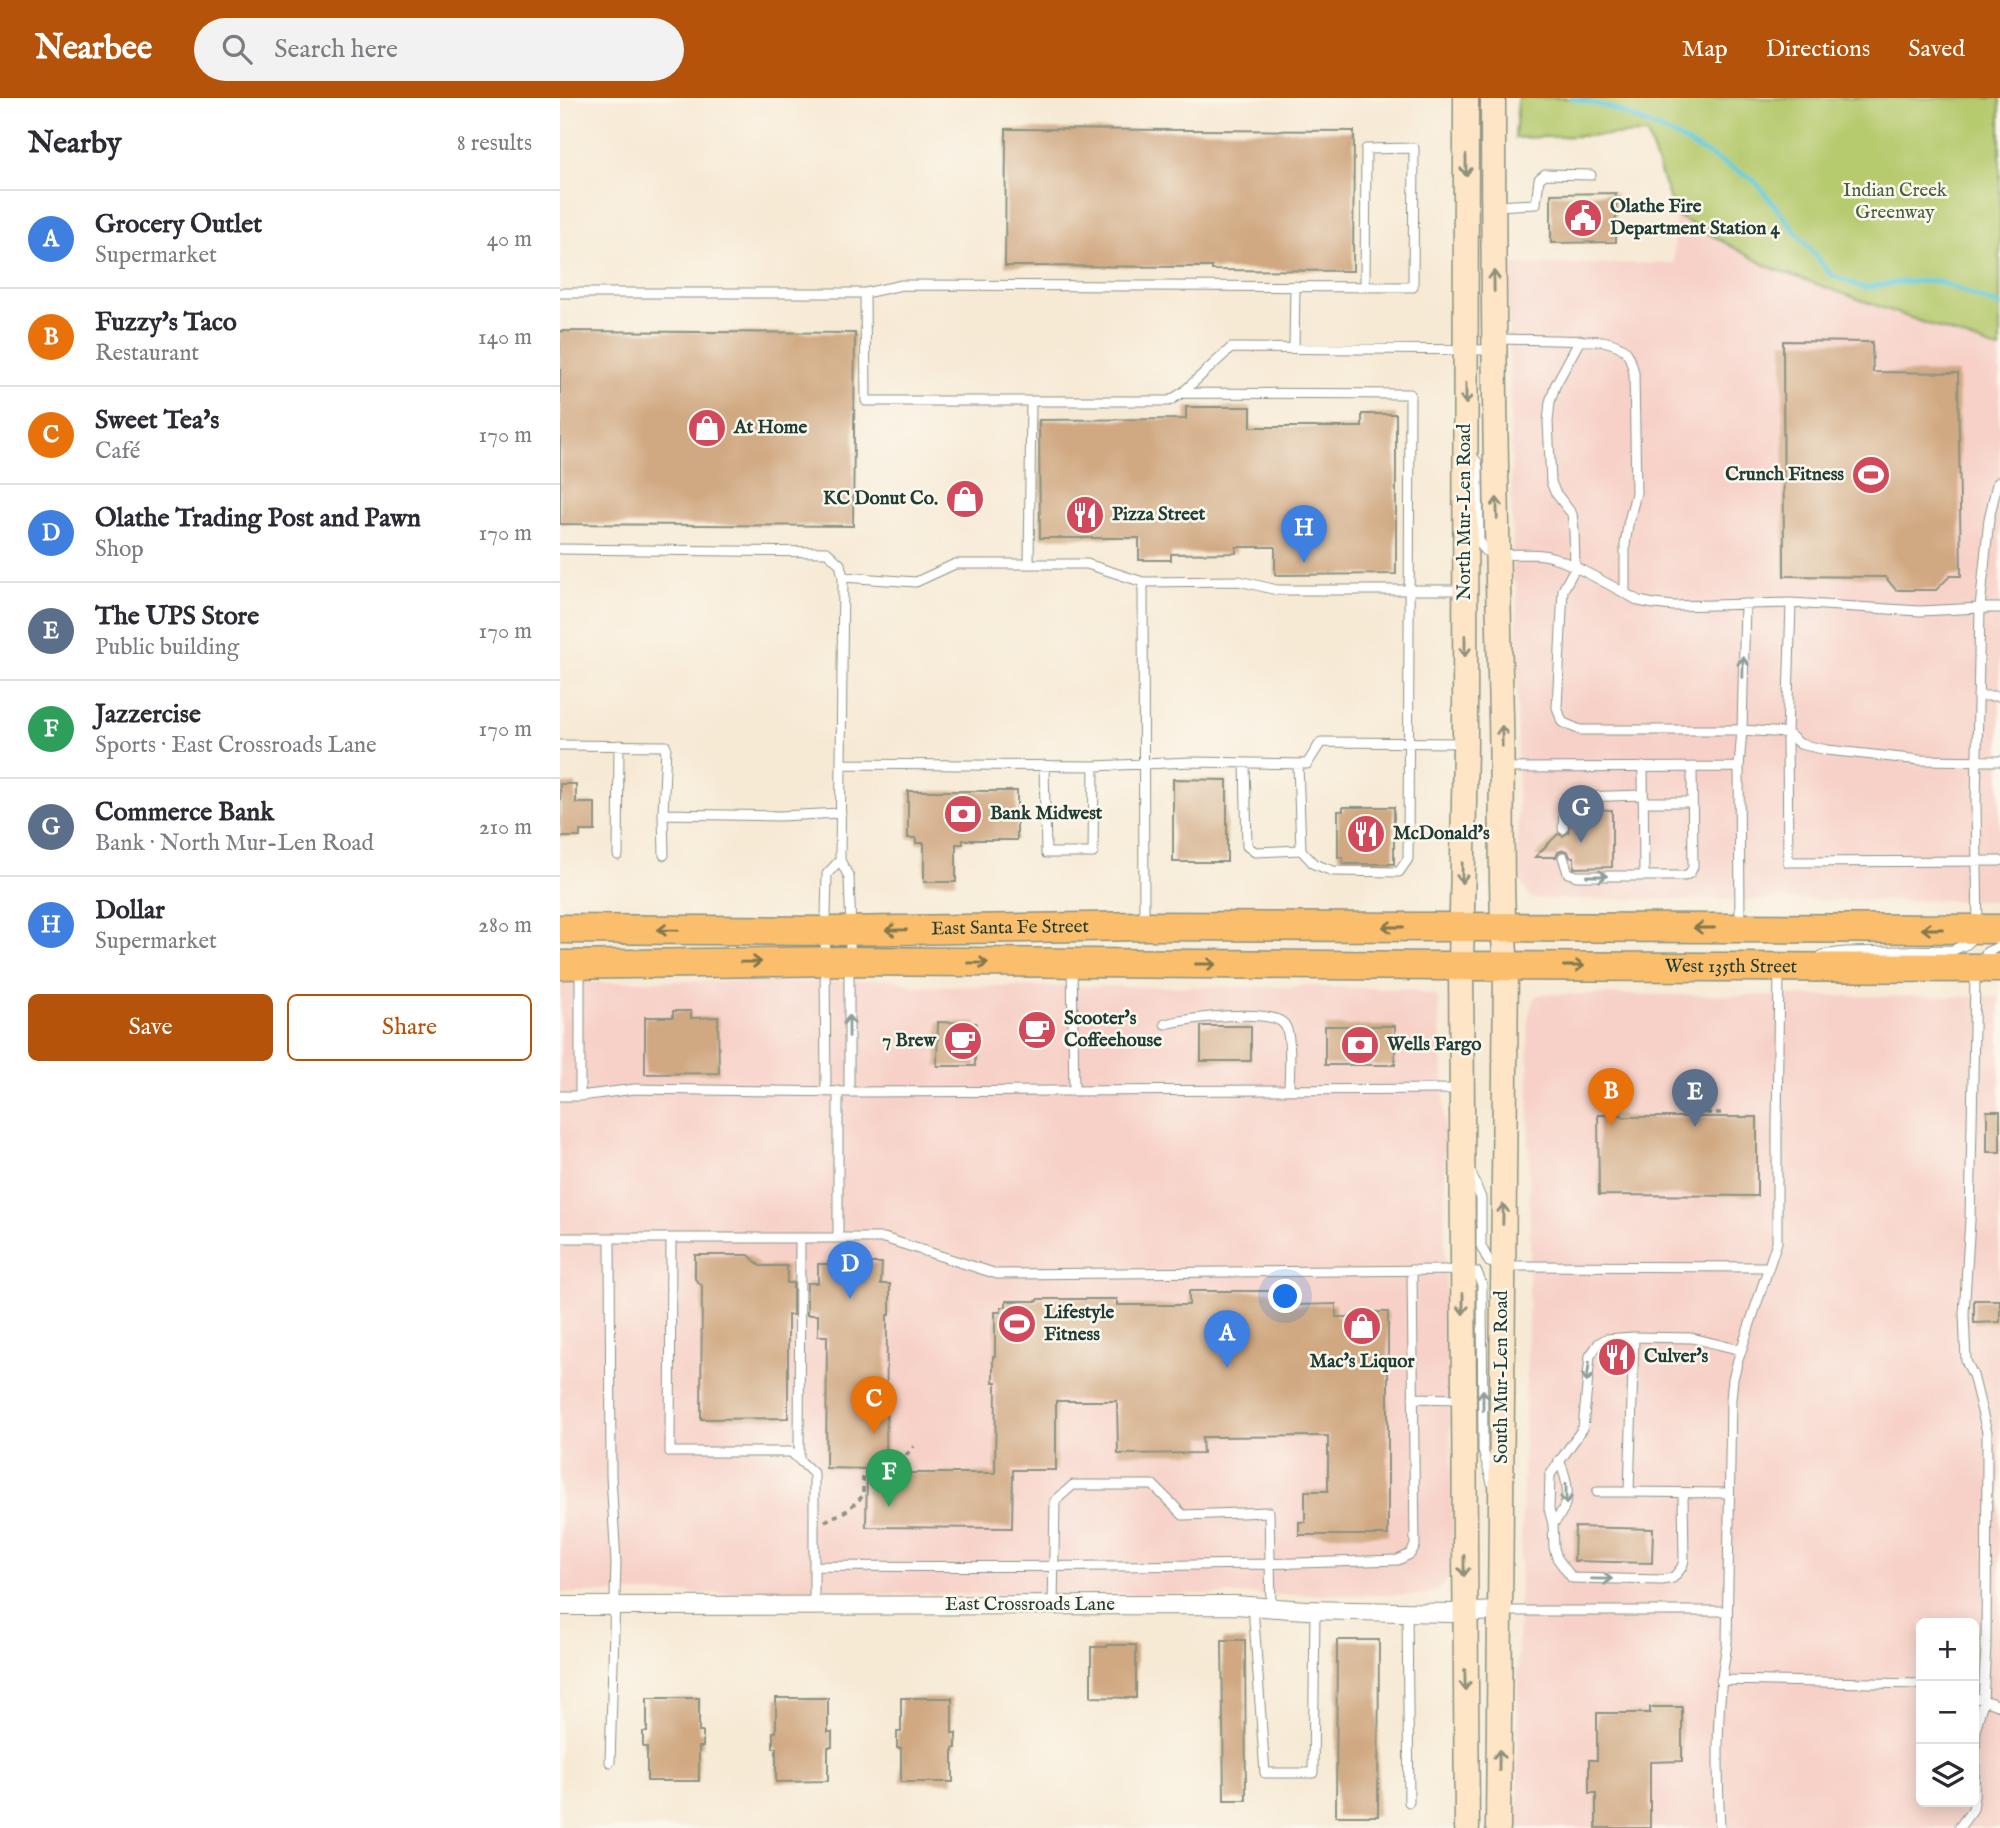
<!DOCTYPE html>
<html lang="en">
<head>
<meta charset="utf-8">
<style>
  body { margin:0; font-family:"IM FELL English",serif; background:#f2f2f3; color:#2b2b33 }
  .controls { position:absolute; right:21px; bottom:21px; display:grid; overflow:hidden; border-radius:10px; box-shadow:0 4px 18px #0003 }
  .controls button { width:63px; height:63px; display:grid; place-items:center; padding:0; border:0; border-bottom:2px solid #e1e1e2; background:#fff; color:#2b2b33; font:35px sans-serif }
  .you { position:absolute; left:726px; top:1199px; width:24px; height:24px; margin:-18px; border:5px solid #fff; border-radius:50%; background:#1a73e8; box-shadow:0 0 0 10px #1a73e833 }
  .badge { display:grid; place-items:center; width:46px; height:46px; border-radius:50%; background:#b45309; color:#fff; font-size:23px; font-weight:700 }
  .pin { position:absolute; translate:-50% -58px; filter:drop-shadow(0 2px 4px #0008) }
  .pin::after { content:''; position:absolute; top:37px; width:24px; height:21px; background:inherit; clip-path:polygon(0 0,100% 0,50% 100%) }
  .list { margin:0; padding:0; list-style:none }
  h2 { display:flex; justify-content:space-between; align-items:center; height:91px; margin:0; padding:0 28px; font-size:30px }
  h2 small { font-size:23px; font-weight:400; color:#7c7c81 }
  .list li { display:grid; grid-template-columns:46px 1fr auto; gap:21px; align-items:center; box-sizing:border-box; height:98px; padding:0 28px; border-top:2px solid #e1e1e2 }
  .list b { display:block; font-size:26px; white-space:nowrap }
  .list p { margin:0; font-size:23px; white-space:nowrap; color:#7c7c81 }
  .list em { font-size:23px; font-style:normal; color:#7c7c81 }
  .actions { display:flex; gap:14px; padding:21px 28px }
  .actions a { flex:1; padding:16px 0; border:2px solid #b45309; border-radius:10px; text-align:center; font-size:24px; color:#b45309 }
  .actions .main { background:#b45309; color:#fff }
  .icon { flex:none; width:38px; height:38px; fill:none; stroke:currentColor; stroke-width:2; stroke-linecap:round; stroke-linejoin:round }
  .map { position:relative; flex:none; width:1440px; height:1730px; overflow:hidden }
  header { display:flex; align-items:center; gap:42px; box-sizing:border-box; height:98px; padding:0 35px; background:#b45309; color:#fff }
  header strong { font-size:33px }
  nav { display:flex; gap:38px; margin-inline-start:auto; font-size:24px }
  .search { width:490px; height:63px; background:#f2f2f3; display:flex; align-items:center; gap:18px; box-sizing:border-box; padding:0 24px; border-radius:38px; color:#7c7c81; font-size:26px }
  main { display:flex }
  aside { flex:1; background:#fff }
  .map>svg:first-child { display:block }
  .built { fill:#f7d1c8; fill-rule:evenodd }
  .green { fill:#b6ca6e; stroke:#6a8451; stroke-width:2 }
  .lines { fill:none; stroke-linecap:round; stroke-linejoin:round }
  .stream { stroke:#5fc9da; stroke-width:5 }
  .building { fill:#d0a881 }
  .service-casing { stroke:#8b9484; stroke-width:11 }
  .minor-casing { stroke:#8b9484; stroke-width:20 }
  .secondary-casing { stroke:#8b9484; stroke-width:27 }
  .primary-casing { stroke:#8b9484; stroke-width:31 }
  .path { stroke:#8b9484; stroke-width:3.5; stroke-dasharray:5 5; stroke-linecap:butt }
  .service { stroke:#fff; stroke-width:9 }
  .minor { stroke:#fff; stroke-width:18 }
  .secondary { stroke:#fde5c5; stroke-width:24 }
  .primary { stroke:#fabe6d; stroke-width:28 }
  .oneway { stroke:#8e917c }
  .oneway2 { stroke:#8f9e9a }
  .oneway3 { stroke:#82774e }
  .labels { text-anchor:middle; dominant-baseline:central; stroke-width:5; stroke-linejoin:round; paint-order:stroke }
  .park-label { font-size:19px; fill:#456042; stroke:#fbf7ec }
  .poi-label { font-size:19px; font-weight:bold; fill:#1f3d34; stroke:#fbf7ec; text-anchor:start }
  .street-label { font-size:19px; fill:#1f3d34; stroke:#fbf7ec }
</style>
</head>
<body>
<header>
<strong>Nearbee</strong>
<div class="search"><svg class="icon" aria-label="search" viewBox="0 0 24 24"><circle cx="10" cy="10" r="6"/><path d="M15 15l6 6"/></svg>Search here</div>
<nav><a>Map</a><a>Directions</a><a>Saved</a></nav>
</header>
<main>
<aside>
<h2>Nearby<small>8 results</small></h2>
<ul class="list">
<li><span class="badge" style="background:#3f7fe0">A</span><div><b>Grocery Outlet</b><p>Supermarket</p></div><em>40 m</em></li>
<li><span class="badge" style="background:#e8710a">B</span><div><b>Fuzzy's Taco</b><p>Restaurant</p></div><em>140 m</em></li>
<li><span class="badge" style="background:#e8710a">C</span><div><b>Sweet Tea's</b><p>Café</p></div><em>170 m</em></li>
<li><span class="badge" style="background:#3f7fe0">D</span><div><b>Olathe Trading Post and Pawn</b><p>Shop</p></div><em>170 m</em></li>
<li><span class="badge" style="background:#5c6f8a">E</span><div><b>The UPS Store</b><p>Public building</p></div><em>170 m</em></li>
<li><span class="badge" style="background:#2e9e5b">F</span><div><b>Jazzercise</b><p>Sports · East Crossroads Lane</p></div><em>170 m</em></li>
<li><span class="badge" style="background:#5c6f8a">G</span><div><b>Commerce Bank</b><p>Bank · North Mur-Len Road</p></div><em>210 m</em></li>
<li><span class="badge" style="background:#3f7fe0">H</span><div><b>Dollar</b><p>Supermarket</p></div><em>280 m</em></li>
</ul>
<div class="actions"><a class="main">Save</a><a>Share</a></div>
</aside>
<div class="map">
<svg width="1440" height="1730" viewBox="0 0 1440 1730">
  <rect width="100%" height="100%" fill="#fbf7ec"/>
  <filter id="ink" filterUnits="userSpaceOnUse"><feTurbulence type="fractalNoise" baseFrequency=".0143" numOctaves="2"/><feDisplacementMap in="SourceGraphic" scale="14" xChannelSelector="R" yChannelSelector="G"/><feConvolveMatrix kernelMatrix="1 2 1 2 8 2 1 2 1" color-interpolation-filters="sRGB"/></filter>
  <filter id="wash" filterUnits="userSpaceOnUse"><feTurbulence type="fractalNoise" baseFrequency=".00686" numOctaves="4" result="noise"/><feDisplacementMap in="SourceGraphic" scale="28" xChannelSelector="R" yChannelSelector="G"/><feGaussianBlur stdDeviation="1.57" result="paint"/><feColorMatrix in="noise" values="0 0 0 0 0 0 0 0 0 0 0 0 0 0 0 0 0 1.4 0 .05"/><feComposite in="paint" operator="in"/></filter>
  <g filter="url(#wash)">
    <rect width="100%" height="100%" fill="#f7ead5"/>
    <path class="built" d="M1115,117L1209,169L1440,252V803L976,801L970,799L958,779L957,492L953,480L948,167L1114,165Z
      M333,881L353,888L731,889L748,887L762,889L848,891L875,897L878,901L884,991L885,1172L893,1425L891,1477L884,1486L874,1493L863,1497L0,1495V884L20,883L50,885L72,883L265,884Z
      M982,896L1440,899V1730H957L958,1551L970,1152L968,919L975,899ZM1361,1525H1414V1704H1361Z"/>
    <path class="green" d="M958,0H1440V252L1209,169L1115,117L1087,36L955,40Z"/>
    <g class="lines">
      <path class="stream" d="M1012,0L1051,10L1115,38L1194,82L1271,177L1304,190L1340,184L1377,183L1440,208"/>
    </g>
    <g id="blocks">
      <path class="building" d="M446,31L794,33L793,173L652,172V169L445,168Z
        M1056,95V144L991,145V96Z
        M0,233L295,235L293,428L0,426Z
        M1223,243L1312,244L1313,274L1398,275L1401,478H1390L1376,492H1336L1325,479L1224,478Z
        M626,309H691V329H802V316H836V476L715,477V449H676V455L611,456V462H579V440H480L479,322L626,321Z
        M613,681L667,682V764H613Z
        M0,686H16V705H35V733H20V739H0Z
        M348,693H457V742H403V746H396V784H364V745H356V740H348Z
        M783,709H834V766H783V759H778V713H783Z
        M1014,711L1052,712V769L1014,770V759H1010L1008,754L1004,752L998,754L996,759H975L998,736L1003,738L1008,735L1010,724L1014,720Z
        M113,913H131V920L158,919L159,975L85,976V919H113Z
        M378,924L416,925L415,968H377Z
        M641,928H691V963H641Z
        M765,928H835V967H765Z
        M1427,1013H1440V1054H1427Z
        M1038,1017H1062V1019H1197V1098L1039,1097Z
        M135,1157H189L200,1168H227V1185H233V1217H228V1320L141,1321L142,1188L135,1181Z
        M278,1158H302V1165H322L321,1186H330V1217H327L326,1375H435L436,1284H433V1258H435V1214H441V1209H446V1203H478V1201H557V1207H629V1193H735V1207L776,1206V1219H802V1214H828V1437H739V1424H745V1393H768V1338L642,1339L643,1355L558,1356L557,1303H496V1372H453L452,1430L306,1429L307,1371L266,1370L267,1238H258V1217H247V1185H258V1166H278Z
        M1414,1202H1440V1224L1414,1225Z
        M1015,1429L1093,1431L1092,1465L1014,1463Z
        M662,1542H685L686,1702H664Z
        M777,1542H819L818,1718H776Z
        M547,1547H576V1600L531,1599V1549H547Z
        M87,1600H139V1634H143V1649H139V1683H87V1649H83V1634H87Z
        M216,1600H268V1634H272V1649H268V1683L216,1684V1650H213V1634H216Z
        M341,1600H392V1635H396V1650H393V1684H341V1650H337V1634H341Z
        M1090,1609H1122V1663L1090,1664V1730H1036V1695H1029V1662H1037V1615H1090Z"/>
    </g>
  </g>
  <g filter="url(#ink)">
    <use href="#blocks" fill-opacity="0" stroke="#8b9484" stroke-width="2"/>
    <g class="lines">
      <defs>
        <path id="service" d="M935,108L976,106L979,81L985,76L1031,77
          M0,195H305L306,303H609L622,295L850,296L848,761L839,774L773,773L754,766L741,752
          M305,195L342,187L853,189L854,50L806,51L805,189
          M937,241L1043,243C1065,248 1069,252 1074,275L1076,395L1068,427L1065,447V495
          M1020,242L995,288L990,304L988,324L991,384L995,394L1012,416L1014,432L1015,470L1003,492L997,609L1002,624L1020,632H1182L1227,635L1231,505
          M734,250L735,188
          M622,295L671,250L933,252
          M912,358L917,364L918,370L919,442L924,452C941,462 972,451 995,460C1021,470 1053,489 1079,503L1094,506L1114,508L1231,505L1360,513L1420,510L1416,706L1418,831L1407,846L1393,852L1285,854L1262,857
          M1440,383L1437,386L1429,421L1420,510H1440
          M0,451L267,454L280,466L283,479L356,484L395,466H527L583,484L679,483L717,492H903
          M469,466L471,304
          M283,479L280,762L289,779L291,833L289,863V994
          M583,484L584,826
          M1418,598H1440
          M1227,635L1228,764L1440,763
          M1227,635L1240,646L1267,652L1360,662L1440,663
          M0,647L106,648L103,716L220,718L281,715
          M685,665L687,748L695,754L741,752L738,666
          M282,666L534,668L632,664L747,666L761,644L904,645
          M484,667L486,755H533L534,668
          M1083,669L1084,778
          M944,670L1179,669
          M1083,704H1132
          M103,716L104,757
          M1003,731C1004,714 1001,706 1018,699L1083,697
          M58,757L59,647
          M1003,759L1008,775L1017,778H1124L1130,775L1133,769L1132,669
          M1180,826L1179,669L1182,632L1185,506
          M512,867L514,993
          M20,869V998
          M605,926C627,921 709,909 724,926C733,936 729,978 729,992
          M266,993L265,863L267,776L280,762
          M278,993V1140
          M0,998H20L75,991L289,994L901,991
          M911,1075L921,1100V1148L929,1164L943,1168L1208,1169
          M0,1140H324L437,1176L885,1172L917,1174L922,1187L923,1352L932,1385
          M50,1140L51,1378L56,1465L50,1664
          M111,1140L110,1354H231L254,1376V1507
          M1074,1239L1046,1241L1039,1245L1030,1258L1023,1330L990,1377L989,1411L993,1426L994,1450L997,1460L1012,1480L1102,1482L1113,1480L1122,1469L1124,1462L1123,1395
          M853,1300L901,1301
          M239,1362L240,1140
          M1037,1394H1069
          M1169,1395L1069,1394L1074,1239L1132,1240L1181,1252
          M993,1426C1012,1405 1010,1387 999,1362
          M254,1468C449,1469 643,1469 838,1462L850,1456L855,1448L852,1172
          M493,1507L495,1403L513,1387H593L623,1417L709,1414L711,1509
          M693,1508L705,1675H753L755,1512
          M942,1513H1167
          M847,1514L849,1704
          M1161,1582L1361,1586
          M1414,1599L1440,1608
          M1414,1699L1416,1629L1423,1603L1426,1548L1427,1357V1334L1413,1277L1406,1263L1404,1216L1410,1122L1415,881L1427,854L1440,848
          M1160,1730C1157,1668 1156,1607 1167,1546L1171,1301L1173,1281L1178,1262L1217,1144V1029L1219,874
          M1399,1730L1413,1711L1414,1704"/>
        <path id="minor" d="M0,1508L675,1507L746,1512L890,1515L940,1513"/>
        <path id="secondary" d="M906,0L905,648L901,868L907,1730
          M933,0C933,207 936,413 941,619C943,702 939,786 946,868L938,1730"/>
        <g id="primary">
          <path id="s1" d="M0,831L276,833L584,828L1440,831"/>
          <path id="s2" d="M0,867L289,863L878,868L1440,870"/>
        </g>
      </defs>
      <use href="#service" class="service-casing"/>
      <use href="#minor" class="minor-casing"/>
      <use href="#secondary" class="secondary-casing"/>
      <use href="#primary" class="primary-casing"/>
      <path class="path" d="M1146,1015H1163
        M265,1423L286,1413L303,1398V1375H331L354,1348"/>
      <use href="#service" class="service"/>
      <use href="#minor" class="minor"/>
      <use href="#secondary" class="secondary"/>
      <use href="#primary" class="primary"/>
    </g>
    <defs><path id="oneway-shaft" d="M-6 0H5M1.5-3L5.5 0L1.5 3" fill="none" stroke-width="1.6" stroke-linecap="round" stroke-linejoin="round" transform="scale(1.75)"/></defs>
    <g class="oneway">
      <use href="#oneway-shaft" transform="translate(906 68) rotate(90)"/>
      <use href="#oneway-shaft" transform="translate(934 183) rotate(-91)"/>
      <use href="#oneway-shaft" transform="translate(906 296) rotate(90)"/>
      <use href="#oneway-shaft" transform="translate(937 410) rotate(-91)"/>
      <use href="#oneway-shaft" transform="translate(905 548) rotate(90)"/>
      <use href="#oneway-shaft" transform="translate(942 638) rotate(-91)"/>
      <use href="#oneway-shaft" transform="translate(902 775) rotate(91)"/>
      <use href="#oneway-shaft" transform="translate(943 1116) rotate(-89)"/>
      <use href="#oneway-shaft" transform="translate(903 1206) rotate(90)"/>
      <use href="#oneway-shaft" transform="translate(904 1468) rotate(90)"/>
      <use href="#oneway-shaft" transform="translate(905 1582) rotate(89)"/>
      <use href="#oneway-shaft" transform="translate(939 1662) rotate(-90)"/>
    </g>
    <g class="oneway2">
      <use href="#oneway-shaft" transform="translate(1183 569) rotate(-89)"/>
      <use href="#oneway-shaft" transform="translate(1037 778)"/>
      <use href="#oneway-shaft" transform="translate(289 928) rotate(-90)"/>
      <use href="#oneway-shaft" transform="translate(1028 1274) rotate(98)"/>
      <use href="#oneway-shaft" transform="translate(923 1302) rotate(-90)"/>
      <use href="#oneway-shaft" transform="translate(1006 1396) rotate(90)"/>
      <use href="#oneway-shaft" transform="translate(1042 1481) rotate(1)"/>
    </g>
    <g class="oneway3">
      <use href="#oneway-shaft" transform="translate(833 829) rotate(-180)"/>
      <use href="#oneway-shaft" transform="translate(1144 830) rotate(-180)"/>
      <use href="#oneway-shaft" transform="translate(1372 831) rotate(-180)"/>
      <use href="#oneway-shaft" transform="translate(108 832) rotate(-179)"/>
      <use href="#oneway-shaft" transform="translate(336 832) rotate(179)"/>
      <use href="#oneway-shaft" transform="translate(191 864) rotate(-1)"/>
      <use href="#oneway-shaft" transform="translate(418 865) rotate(1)"/>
      <use href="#oneway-shaft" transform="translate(646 866)"/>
      <use href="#oneway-shaft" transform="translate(1014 868)"/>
    </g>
  </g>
  <defs>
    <symbol id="civic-disc" viewBox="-11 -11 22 22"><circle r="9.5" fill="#d1495b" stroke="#fbf7ec"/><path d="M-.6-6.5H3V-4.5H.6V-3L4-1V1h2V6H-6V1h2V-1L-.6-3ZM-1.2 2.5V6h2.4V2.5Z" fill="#fff"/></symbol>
    <symbol id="shop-disc" viewBox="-11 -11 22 22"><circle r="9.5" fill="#d1495b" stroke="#fbf7ec"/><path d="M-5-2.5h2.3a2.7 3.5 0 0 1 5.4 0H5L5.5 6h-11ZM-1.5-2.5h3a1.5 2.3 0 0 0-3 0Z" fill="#fff"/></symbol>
    <symbol id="stadium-disc" viewBox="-11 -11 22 22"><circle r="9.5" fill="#d1495b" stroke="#fbf7ec"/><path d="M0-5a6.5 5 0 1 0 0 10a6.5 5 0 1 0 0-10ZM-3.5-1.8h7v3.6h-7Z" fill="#fff"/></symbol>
    <symbol id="restaurant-disc" viewBox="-11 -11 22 22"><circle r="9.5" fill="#d1495b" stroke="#fbf7ec"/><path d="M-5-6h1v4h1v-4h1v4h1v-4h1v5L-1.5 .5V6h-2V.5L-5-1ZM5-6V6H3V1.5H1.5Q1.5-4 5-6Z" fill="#fff"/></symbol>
    <symbol id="bank-disc" viewBox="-11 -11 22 22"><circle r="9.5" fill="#d1495b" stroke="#fbf7ec"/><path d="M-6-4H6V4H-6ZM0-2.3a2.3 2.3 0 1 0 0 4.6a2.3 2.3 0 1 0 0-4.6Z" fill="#fff"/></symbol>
    <symbol id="cafe-disc" viewBox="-11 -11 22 22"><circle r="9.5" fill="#d1495b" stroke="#fbf7ec"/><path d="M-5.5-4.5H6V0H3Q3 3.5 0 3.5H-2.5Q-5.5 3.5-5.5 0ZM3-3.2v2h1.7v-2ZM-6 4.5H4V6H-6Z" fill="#fff"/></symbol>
  </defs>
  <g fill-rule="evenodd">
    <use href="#civic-disc" x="1001" y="98" width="44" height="44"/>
    <use href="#shop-disc" x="125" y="308" width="44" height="44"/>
    <use href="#stadium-disc" x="1289" y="355" width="44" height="44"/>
    <use href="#shop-disc" x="383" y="379" width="44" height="44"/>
    <use href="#restaurant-disc" x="503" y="395" width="44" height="44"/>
    <use href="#bank-disc" x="381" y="694" width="44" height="44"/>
    <use href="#restaurant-disc" x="784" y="714" width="44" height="44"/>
    <use href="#cafe-disc" x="455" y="910" width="44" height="44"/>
    <use href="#cafe-disc" x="381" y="921" width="44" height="44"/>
    <use href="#bank-disc" x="778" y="925" width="44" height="44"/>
    <use href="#stadium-disc" x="435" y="1204" width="44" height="44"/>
    <use href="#shop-disc" x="780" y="1206" width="44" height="44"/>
    <use href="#restaurant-disc" x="1035" y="1237" width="44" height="44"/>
  </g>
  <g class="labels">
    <g class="park-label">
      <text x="1335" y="93">Indian Creek<tspan x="1335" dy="22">Greenway</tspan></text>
    </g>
    <g class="poi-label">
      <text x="1050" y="109">Olathe Fire<tspan x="1050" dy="22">Department Station 4</tspan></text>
      <text x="174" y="330">At Home</text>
      <text x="1284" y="377" text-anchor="end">Crunch Fitness</text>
      <text x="378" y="401" text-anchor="end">KC Donut Co.</text>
      <text x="552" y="417">Pizza Street</text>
      <text x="430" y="716">Bank Midwest</text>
      <text x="833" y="736">McDonald's</text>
      <text x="504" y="921">Scooter's<tspan x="504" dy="22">Coffeehouse</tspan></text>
      <text x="376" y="943" text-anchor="end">7 Brew</text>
      <text x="827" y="947">Wells Fargo</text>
      <text x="484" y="1215">Lifestyle<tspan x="484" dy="22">Fitness</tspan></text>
      <text x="1084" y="1259">Culver's</text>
      <text x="802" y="1264" text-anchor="middle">Mac's Liquor</text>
    </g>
    <g class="street-label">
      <text transform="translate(905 414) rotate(-90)">North Mur-Len Road</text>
      <text stroke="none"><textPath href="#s1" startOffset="450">East Santa Fe Street</textPath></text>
      <text stroke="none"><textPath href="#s2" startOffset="1171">West 135th Street</textPath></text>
      <text transform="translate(942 1279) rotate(-90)">South Mur-Len Road</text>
      <text x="470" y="1507">East Crossroads Lane</text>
    </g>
  </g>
</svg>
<div class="controls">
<button>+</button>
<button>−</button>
<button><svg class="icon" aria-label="layers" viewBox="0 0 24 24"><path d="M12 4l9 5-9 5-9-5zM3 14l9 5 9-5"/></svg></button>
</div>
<div class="you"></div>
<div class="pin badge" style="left:667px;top:1270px;background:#3f7fe0">A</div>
<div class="pin badge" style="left:1051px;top:1028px;background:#e8710a">B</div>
<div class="pin badge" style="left:314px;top:1336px;background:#e8710a">C</div>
<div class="pin badge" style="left:290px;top:1201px;background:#3f7fe0">D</div>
<div class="pin badge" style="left:1135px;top:1029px;background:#5c6f8a">E</div>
<div class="pin badge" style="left:329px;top:1409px;background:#2e9e5b">F</div>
<div class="pin badge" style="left:1021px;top:745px;background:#5c6f8a">G</div>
<div class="pin badge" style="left:744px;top:465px;background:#3f7fe0">H</div>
</div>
</main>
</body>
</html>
